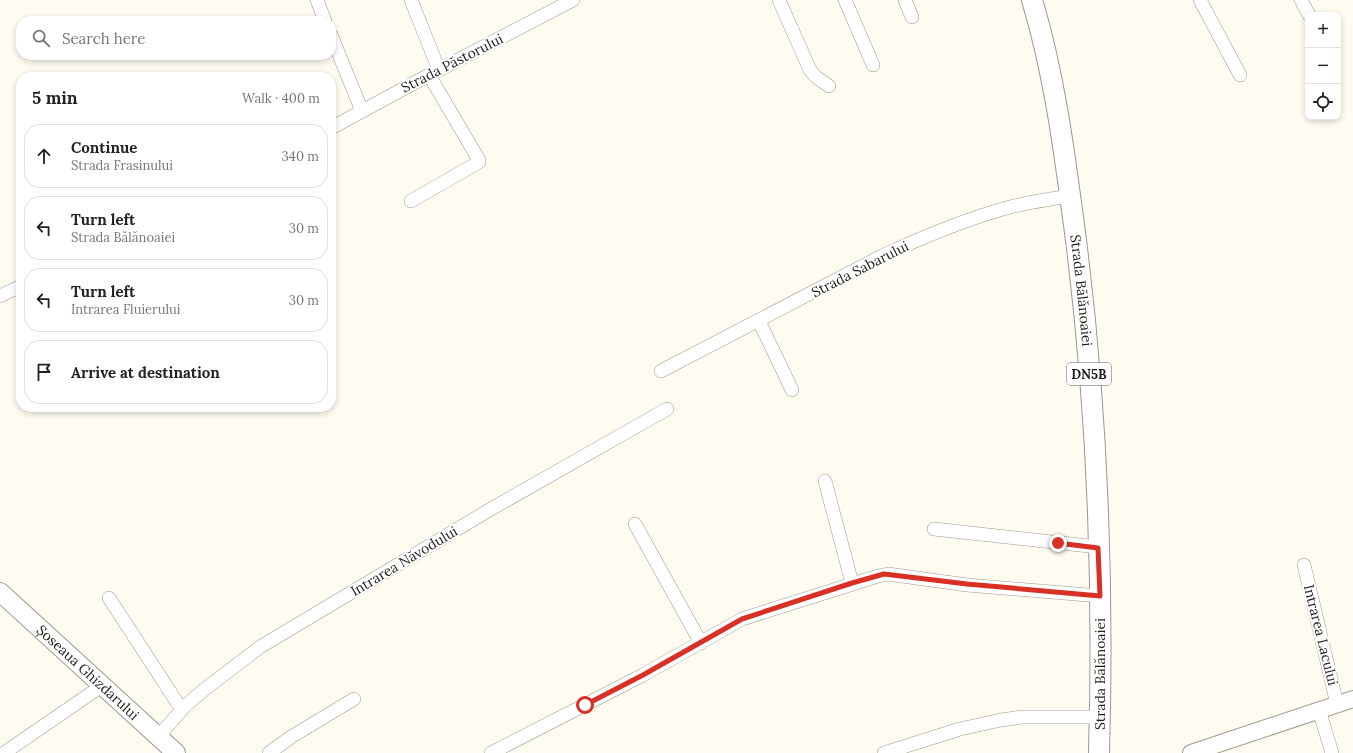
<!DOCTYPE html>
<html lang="en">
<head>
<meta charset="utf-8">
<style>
  body { margin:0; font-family:Lora,serif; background:#f6f6f6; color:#222 }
  .controls { position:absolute; right:12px; top:12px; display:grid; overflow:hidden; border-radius:8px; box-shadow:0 2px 6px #0003 }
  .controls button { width:36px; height:36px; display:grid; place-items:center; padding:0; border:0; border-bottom:1px solid #e0e0e0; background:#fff; color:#222; font:20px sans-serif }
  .stop { position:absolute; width:12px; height:12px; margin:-9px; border:3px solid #d93025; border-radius:50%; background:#fff }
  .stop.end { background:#d93025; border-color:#fff; box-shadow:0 1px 4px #0008 }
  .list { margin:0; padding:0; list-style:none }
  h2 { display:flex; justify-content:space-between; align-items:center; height:52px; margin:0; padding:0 16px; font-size:17px }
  h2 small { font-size:13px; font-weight:400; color:#767676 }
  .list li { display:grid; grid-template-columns:26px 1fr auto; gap:12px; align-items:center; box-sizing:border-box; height:64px; margin:0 8px 8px; padding:0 8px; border:1px solid #e0e0e0; border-radius:16px }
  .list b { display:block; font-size:15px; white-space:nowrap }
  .list p { margin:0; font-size:13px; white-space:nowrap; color:#767676 }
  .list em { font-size:13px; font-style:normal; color:#767676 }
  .icon { flex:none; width:22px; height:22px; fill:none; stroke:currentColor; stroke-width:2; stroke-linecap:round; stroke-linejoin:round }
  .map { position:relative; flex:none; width:1353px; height:753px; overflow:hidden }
  .search { position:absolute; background:#fff; box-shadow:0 2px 6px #0003; left:16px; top:16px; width:320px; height:44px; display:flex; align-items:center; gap:10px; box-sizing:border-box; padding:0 14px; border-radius:16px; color:#767676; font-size:15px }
  .panel { position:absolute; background:#fff; box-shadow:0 2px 6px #0003; left:16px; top:72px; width:320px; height:340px; border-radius:16px }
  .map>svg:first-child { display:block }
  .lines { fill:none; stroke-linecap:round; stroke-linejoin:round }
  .minor-casing { stroke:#9b998f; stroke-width:14 }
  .tertiary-casing { stroke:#9b998f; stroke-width:18 }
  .secondary-casing { stroke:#9b998f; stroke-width:20 }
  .primary-casing { stroke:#9b998f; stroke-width:22 }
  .minor { stroke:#fff; stroke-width:13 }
  .tertiary { stroke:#fff; stroke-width:16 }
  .secondary { stroke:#fff; stroke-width:18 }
  .primary { stroke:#fff; stroke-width:20 }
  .route { stroke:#d93025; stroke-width:5 }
  .labels { text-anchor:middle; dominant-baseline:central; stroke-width:4; stroke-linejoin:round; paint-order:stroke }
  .shield { fill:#fff; stroke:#62625f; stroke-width:1 }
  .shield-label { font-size:13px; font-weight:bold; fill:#1f1e1a }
  .street-label { font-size:14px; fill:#1f1e1a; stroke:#fff }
</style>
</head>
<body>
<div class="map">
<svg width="1353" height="753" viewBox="0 0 1353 753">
  <rect width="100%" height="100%" fill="#fefcf0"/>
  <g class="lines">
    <defs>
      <path id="minor" d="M317,0L325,21
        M411,0L439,70
        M779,0L810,70L816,77L829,86
        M845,0L873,65
        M905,0L912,17
        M1200,0L1240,75
        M1301,0L1309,15
        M331,35L362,111
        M331,128L416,82L573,0
        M411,201L479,162V160L429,75
        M0,296L21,286
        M759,321L792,390
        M661,371L884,255C925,236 966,219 1010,207C1030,202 1050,199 1070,196
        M825,481L852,583
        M635,524L701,643
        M934,529L1098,547
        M1304,565L1337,704
        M109,598L182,710
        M1319,710L1332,753
        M158,737L185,706L205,689L260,647L491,509L667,409
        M4,753L103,685
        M269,753L291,737L354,699
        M491,753L643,675L742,619L878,576L888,574L967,585L1100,596
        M884,753L960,729L1001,720L1022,717H1100"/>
      <path id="tertiary" d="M1191,753L1353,699"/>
      <g id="secondary">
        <path id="s1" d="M0,592L176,753"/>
      </g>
      <g id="primary">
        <path id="s2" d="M1032,0C1054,73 1064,149 1074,225C1097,399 1104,577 1099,753"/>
      </g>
    </defs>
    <use href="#minor" class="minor-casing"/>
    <use href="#tertiary" class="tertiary-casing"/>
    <use href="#secondary" class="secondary-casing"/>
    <use href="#primary" class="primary-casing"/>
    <use href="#minor" class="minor"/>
    <use href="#tertiary" class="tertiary"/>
    <use href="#secondary" class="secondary"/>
    <use href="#primary" class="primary"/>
  </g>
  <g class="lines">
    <path class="route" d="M585,705L643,675L742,619L852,583L884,574L967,584L1100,596L1098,548L1058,543"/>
  </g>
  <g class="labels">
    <rect class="shield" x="1067" y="363" width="44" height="22" rx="3"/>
    <g class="shield-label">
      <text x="1089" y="374">DN5B</text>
    </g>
    <g class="street-label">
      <text transform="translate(452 63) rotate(-27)">Strada Păstorului</text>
      <text transform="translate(860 269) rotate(-27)">Strada Sabarului</text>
      <text stroke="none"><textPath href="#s2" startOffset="295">Strada Bălănoaiei</textPath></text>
      <text transform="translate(404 561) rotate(-31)">Intrarea Năvodului</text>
      <text transform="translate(1321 635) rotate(76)">Intrarea Lacului</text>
      <text stroke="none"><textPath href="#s1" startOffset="119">Șoseaua Ghizdarului</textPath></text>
      <text transform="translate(1100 674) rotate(-90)">Strada Bălănoaiei</text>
    </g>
  </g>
</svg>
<div class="controls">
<button>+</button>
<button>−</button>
<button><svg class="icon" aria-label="locate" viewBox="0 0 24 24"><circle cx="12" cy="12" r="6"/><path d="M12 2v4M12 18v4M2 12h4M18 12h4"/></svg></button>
</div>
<div class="stop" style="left:585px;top:705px"></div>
<div class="stop end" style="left:1058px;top:543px"></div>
<div class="search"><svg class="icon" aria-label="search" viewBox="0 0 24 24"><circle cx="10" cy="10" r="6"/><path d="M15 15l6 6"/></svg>Search here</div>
<section class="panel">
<h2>5 min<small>Walk · 400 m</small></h2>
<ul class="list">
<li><svg class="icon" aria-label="ahead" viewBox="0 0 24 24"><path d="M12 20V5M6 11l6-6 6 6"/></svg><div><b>Continue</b><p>Strada Frasinului</p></div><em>340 m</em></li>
<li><svg class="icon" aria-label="left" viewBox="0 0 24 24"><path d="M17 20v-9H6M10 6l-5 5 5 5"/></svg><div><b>Turn left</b><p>Strada Bălănoaiei</p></div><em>30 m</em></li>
<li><svg class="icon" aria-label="left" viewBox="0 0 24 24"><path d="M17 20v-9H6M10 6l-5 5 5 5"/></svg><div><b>Turn left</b><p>Intrarea Fluierului</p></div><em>30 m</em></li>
<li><svg class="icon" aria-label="arrive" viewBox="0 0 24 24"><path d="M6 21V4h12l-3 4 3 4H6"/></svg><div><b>Arrive at destination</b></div></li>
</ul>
</section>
</div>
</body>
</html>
